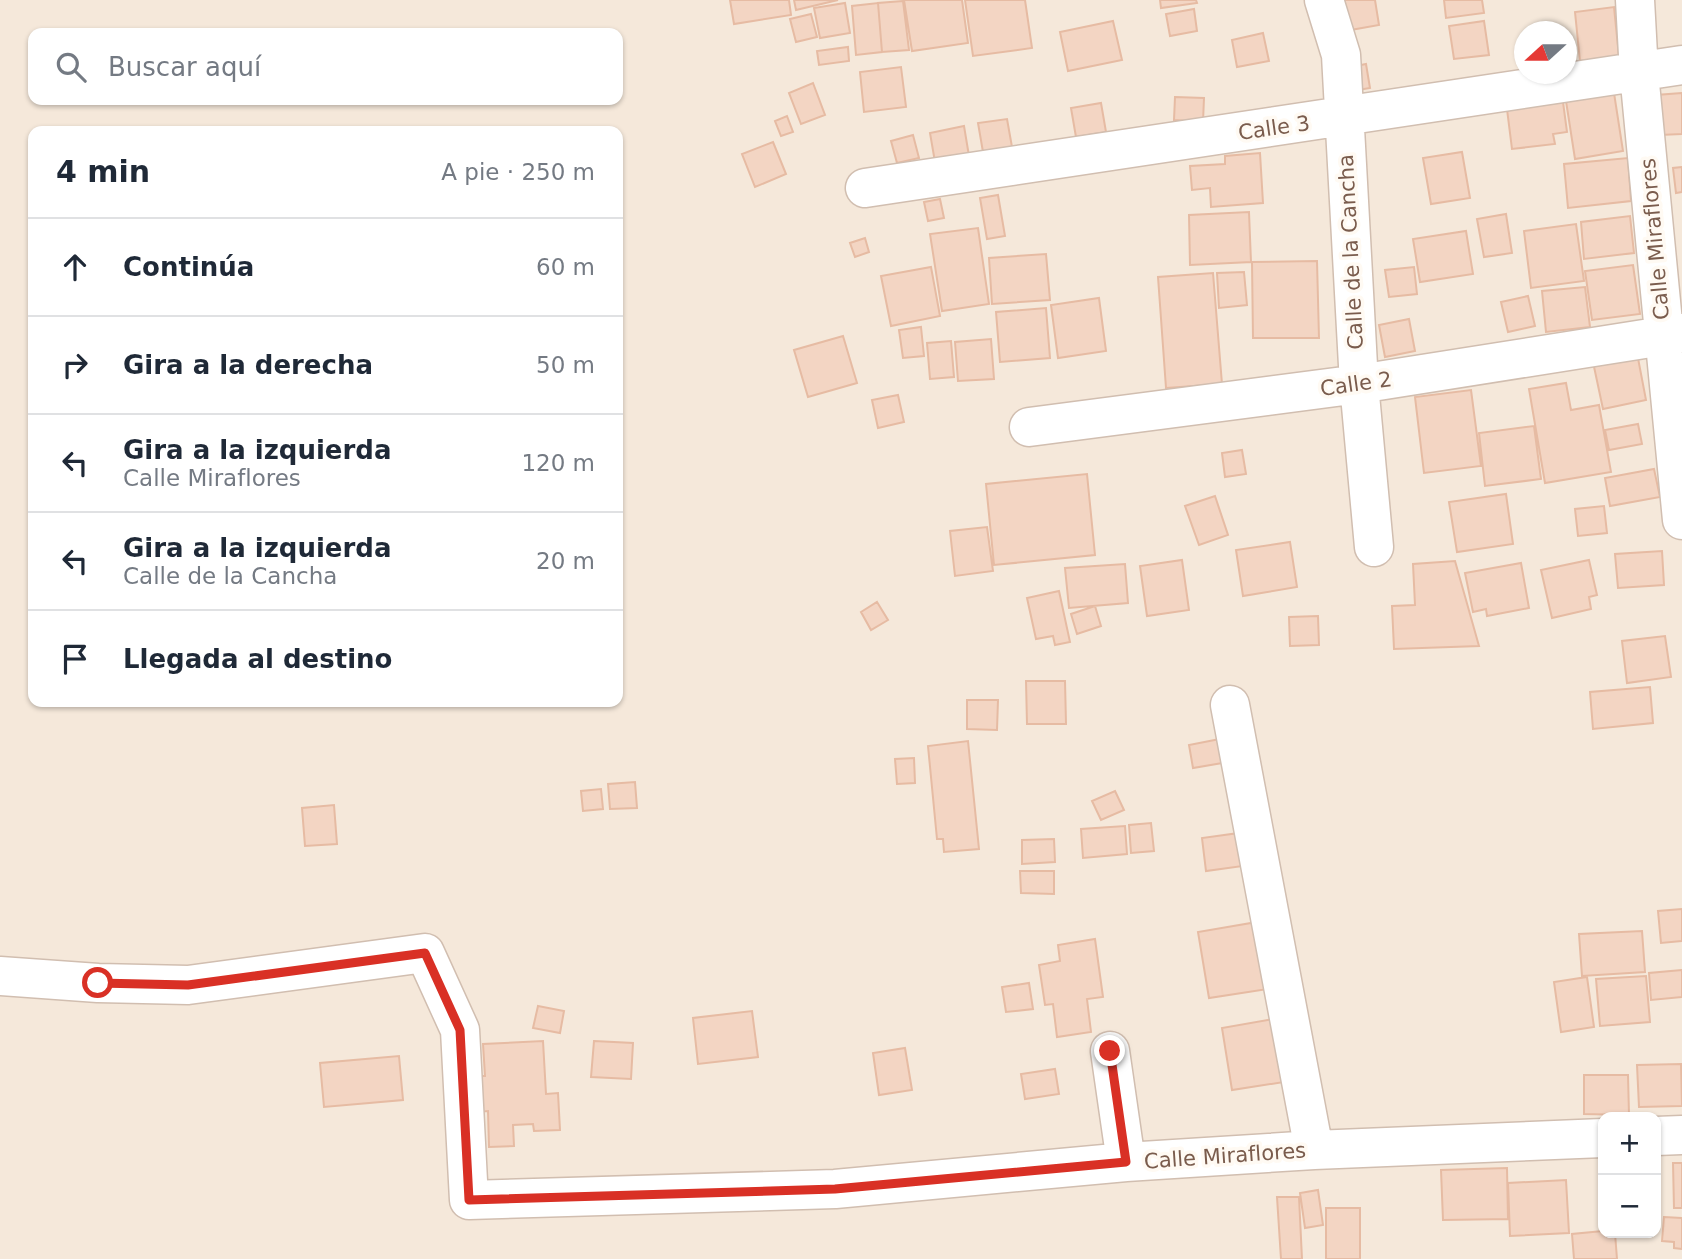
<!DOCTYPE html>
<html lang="es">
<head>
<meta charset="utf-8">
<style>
  body { margin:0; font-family:"DejaVu Sans",sans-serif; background:#f2f2f3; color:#1f2937 }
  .controls { position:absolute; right:21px; bottom:21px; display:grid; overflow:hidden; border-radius:14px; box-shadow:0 2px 5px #0004 }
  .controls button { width:63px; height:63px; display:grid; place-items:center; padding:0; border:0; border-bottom:2px solid #e0e1e3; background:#fff; color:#1f2937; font:35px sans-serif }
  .compass { position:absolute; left:1514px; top:21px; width:63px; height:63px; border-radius:50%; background:#fff; box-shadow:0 2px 5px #0004; rotate:249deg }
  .stop { position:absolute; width:21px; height:21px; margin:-16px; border:5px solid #d93025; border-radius:50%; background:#fff }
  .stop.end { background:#d93025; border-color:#fff; box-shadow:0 2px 7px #0008 }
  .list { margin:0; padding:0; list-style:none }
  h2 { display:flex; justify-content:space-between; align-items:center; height:91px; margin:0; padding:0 28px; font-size:30px }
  h2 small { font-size:23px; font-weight:400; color:#747a83 }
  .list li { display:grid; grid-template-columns:46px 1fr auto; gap:21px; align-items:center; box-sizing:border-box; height:98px; padding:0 28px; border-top:2px solid #e0e1e3 }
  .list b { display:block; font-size:26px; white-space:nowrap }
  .list p { margin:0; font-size:23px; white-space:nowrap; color:#747a83 }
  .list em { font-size:23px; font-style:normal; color:#747a83 }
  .icon { flex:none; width:38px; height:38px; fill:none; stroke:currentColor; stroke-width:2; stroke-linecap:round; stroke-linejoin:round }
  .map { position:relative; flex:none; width:1682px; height:1259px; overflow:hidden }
  .search { position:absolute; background:#fff; box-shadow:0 2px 5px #0004; left:28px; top:28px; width:595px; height:77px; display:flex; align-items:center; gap:18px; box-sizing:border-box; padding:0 24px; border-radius:14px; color:#747a83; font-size:26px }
  .panel { position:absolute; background:#fff; box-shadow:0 2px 5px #0004; left:28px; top:126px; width:595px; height:581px; border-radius:14px }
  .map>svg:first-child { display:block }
  .residential { fill:#f5e8da; fill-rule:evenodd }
  .building { fill:#f3d5c3; stroke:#e6bba3; stroke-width:2 }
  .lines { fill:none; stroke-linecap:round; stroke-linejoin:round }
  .street-casing { stroke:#d1beb0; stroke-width:41 }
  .street { stroke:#fff; stroke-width:38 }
  .route { stroke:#d93025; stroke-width:9 }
  .labels { text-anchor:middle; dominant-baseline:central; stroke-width:7; stroke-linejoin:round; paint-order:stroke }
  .street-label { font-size:21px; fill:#7a5c4d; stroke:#fffaf3 }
</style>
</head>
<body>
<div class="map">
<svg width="1682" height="1259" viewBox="0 0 1682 1259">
  <rect width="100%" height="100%" fill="#fdf6ec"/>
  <path class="residential" d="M0,0H1682V1259H0ZM1524,32H1566V74H1524ZM33,33H618V100H33ZM33,131H618V702H33ZM1603,1117H1656V1233H1603Z"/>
  <path class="building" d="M730,0H789L791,15L734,24Z
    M794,0H838L796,10Z
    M904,0H962L968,43L912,51Z
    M965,0H1025L1032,48L973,56Z
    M1160,0H1196L1197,3L1161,8Z
    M1339,0H1375L1379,25L1345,31Z
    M1444,0H1482L1484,13L1446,18Z
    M903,1L909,50L882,52L878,3Z
    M845,3L850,33L820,38L814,8Z
    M878,3L882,52L856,55L852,6Z
    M1614,7L1619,57L1580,61L1575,12Z
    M1194,9L1197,31L1170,36L1166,14Z
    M811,14L817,37L796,42L790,19Z
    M1113,21L1122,60L1068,71L1060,32Z
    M1484,21L1489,55L1454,59L1449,26Z
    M1263,33L1269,61L1237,67L1232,40Z
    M848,47L849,61L819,65L817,51Z
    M1366,64L1370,88L1346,92L1341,69Z
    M901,67L906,107L864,112L860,72Z
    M813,83L825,115L801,124L789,93Z
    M1614,93L1623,151L1575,159L1566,101Z
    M1682,93V134L1660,135L1656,95Z
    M1175,97L1204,98L1203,122L1174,120Z
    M1563,102L1567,132L1553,134L1555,144L1512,149L1507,109Z
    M1101,103L1106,132L1076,137L1071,108Z
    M787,116L793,132L781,136L775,121Z
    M1007,119L1012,147L983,152L978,123Z
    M964,126L969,156L935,162L930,133Z
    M913,135L919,158L897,163L891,141Z
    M773,142L786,174L755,187L742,154Z
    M1462,152L1470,198L1431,204L1423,158Z
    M1260,153L1263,203L1211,207L1210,188L1192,190L1190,166L1225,164V156Z
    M1628,158L1631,201L1568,208L1564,164Z
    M1682,167V192L1676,193L1673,168Z
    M998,195L1005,236L987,239L980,198Z
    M940,199L944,218L928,221L924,202Z
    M1249,212L1251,262L1190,265L1189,215Z
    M1506,214L1512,253L1484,257L1477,219Z
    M1630,216L1634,253L1584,259L1581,222Z
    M1576,224L1584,281L1531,288L1524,231Z
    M978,228L989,304L942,311L930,234Z
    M1466,231L1473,274L1420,282L1413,239Z
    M865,238L869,252L855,257L850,243Z
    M1046,254L1050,300L992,304L989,258Z
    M1317,261L1319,338H1253L1252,262Z
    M1633,265L1640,314L1592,320L1585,271Z
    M931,267L940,316L891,326L881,276Z
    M1414,267L1417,294L1389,297L1385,270Z
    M1244,272L1247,305L1219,308L1217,273Z
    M1213,273L1222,384L1166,388L1158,277Z
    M1585,287L1590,327L1546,332L1542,291Z
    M1528,296L1535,326L1508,332L1501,302Z
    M1099,298L1106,351L1058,358L1051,305Z
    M1046,308L1050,358L1000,362L996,312Z
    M1409,319L1415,351L1385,357L1379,325Z
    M921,327L924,356L903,358L899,330Z
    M843,336L857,383L808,397L794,350Z
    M991,339L994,379L958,381L955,342Z
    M951,341L954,377L930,379L927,343Z
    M1637,353L1646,400L1603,409L1593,362Z
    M1566,383L1571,410L1599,405L1611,472L1545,483L1529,389Z
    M1471,390L1481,466L1424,473L1415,397Z
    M898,395L904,422L878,428L872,400Z
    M1638,424L1642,444L1609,450L1605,430Z
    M1534,426L1541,479L1485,486L1479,433Z
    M1242,450L1246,474L1225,477L1222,453Z
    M1654,469L1660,497L1610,506L1605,478Z
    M1087,474L1095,555L994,565L986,484Z
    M1506,494L1513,544L1457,552L1449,502Z
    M1215,496L1228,535L1199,545L1185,506Z
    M1604,506L1607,533L1578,536L1575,509Z
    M987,527L993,571L955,576L950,531Z
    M1290,542L1297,587L1243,596L1236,550Z
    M1662,551L1664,585L1618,588L1615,554Z
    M1182,560L1189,610L1147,616L1140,566Z
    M1589,560L1597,595L1589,597L1591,609L1552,618L1541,570Z
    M1455,561L1479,646L1394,649L1392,606L1415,605L1413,564Z
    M1521,563L1529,608L1487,616L1486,609L1473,612L1465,573Z
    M1125,564L1128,603L1069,608L1065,568Z
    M1059,591L1070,642L1055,645L1053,636L1036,639L1027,598Z
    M877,602L888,620L871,630L861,612Z
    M1095,606L1101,626L1077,634L1071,614Z
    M1318,616L1319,645L1290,646L1289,617Z
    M1665,636L1671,677L1627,683L1622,641Z
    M1026,681H1065L1066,724H1027Z
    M1650,687L1653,723L1593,729L1590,692Z
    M967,700H998L997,730L967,729Z
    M1230,737L1234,761L1193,768L1189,745Z
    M968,741L979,849L944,852L943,839H937L928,746Z
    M914,758L915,783L897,784L895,759Z
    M635,782L637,808L610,809L608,784Z
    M601,789L603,809L583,811L581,791Z
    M1115,791L1124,810L1101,820L1092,801Z
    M334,805L337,844L305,846L302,808Z
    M1151,823L1154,851L1131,853L1129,825Z
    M1125,826L1127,854L1083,858L1081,829Z
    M1239,833L1243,866L1206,871L1202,838Z
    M1054,839L1055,862L1022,864V840Z
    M1020,871H1054V894L1021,893Z
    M1682,909V941L1661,943L1658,911Z
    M1257,922L1268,989L1209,998L1198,932Z
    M1642,931L1645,972L1582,976L1579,934Z
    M1095,939L1103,997L1087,999L1091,1032L1057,1037L1053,1004L1045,1005L1039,965L1060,961L1058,945Z
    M1682,970V997L1651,1000L1649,973Z
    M1646,976L1650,1022L1600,1026L1596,979Z
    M1587,977L1594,1027L1561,1032L1554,982Z
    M1029,983L1033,1009L1006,1012L1002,987Z
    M538,1006L564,1011L560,1033L533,1028Z
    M752,1011L758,1057L698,1064L693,1018Z
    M1274,1019L1284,1082L1232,1090L1222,1028Z
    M543,1041L546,1094L558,1093L560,1130L534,1131L533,1124L513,1125L514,1146L489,1147L488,1111L478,1112L477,1076H485L483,1044Z
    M594,1041L633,1043L631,1079L591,1077Z
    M905,1048L912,1090L879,1095L873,1053Z
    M399,1056L403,1100L324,1107L320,1063Z
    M1681,1064L1682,1106L1639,1107L1637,1065Z
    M1055,1069L1059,1094L1025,1099L1021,1074Z
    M1584,1075H1628L1629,1115L1584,1114Z
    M1673,1163H1682V1208H1674Z
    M1507,1168L1508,1219L1443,1220L1441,1170Z
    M1566,1180L1569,1233L1510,1236L1508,1183Z
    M1318,1190L1323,1225L1305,1228L1300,1193Z
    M1277,1197H1299L1302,1259H1281Z
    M1326,1208H1360V1259H1326Z
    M1664,1217L1682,1218V1249L1674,1248V1242L1662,1241Z
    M1603,1231L1615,1233L1617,1259H1574L1572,1234Z"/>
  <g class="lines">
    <defs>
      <path id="street" d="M1324,0L1341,55L1359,384L1374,547
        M1635,0L1639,73L1682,520
        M865,188L1682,65
        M1029,427L1359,384L1682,333
        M1230,705L1314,1150
        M0,976L98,983L188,985L425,953L460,1030L469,1200L835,1189L1126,1162L1314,1150L1603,1138
        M1110,1051L1126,1162
        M1656,1136L1682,1135"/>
    </defs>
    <use href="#street" class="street-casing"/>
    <use href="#street" class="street"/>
  </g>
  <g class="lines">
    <path class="route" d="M98,983L188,985L425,953L460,1030L469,1200L835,1189L1126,1162L1110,1051"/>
  </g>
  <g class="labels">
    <g class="street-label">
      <text transform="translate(1274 128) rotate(-8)">Calle 3</text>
      <text transform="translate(1655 239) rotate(-95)">Calle Miraflores</text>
      <text transform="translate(1351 252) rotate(-93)">Calle de la Cancha</text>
      <text transform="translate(1356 384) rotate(-8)">Calle 2</text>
      <text transform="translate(1225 1156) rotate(-4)">Calle Miraflores</text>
    </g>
  </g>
</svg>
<div class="controls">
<button>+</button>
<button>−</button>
</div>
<svg class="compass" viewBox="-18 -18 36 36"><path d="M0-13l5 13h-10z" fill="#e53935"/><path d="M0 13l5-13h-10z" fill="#747a83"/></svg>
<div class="stop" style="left:98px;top:983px"></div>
<div class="stop end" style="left:1110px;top:1051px"></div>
<div class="search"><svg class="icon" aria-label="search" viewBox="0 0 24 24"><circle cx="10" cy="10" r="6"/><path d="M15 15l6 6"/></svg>Buscar aquí</div>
<section class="panel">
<h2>4 min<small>A pie · 250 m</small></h2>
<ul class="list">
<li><svg class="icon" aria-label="ahead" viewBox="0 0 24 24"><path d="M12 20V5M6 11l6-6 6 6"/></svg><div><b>Continúa</b></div><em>60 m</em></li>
<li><svg class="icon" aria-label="right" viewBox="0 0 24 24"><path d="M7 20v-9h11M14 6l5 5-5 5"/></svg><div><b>Gira a la derecha</b></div><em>50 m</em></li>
<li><svg class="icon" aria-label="left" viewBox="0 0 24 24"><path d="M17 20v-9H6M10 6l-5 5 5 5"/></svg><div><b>Gira a la izquierda</b><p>Calle Miraflores</p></div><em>120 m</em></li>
<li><svg class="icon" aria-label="left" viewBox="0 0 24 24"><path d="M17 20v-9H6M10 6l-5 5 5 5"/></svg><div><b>Gira a la izquierda</b><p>Calle de la Cancha</p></div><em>20 m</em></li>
<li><svg class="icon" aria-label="arrive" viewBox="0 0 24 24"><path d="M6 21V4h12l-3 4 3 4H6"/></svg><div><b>Llegada al destino</b></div></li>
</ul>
</section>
</div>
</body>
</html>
